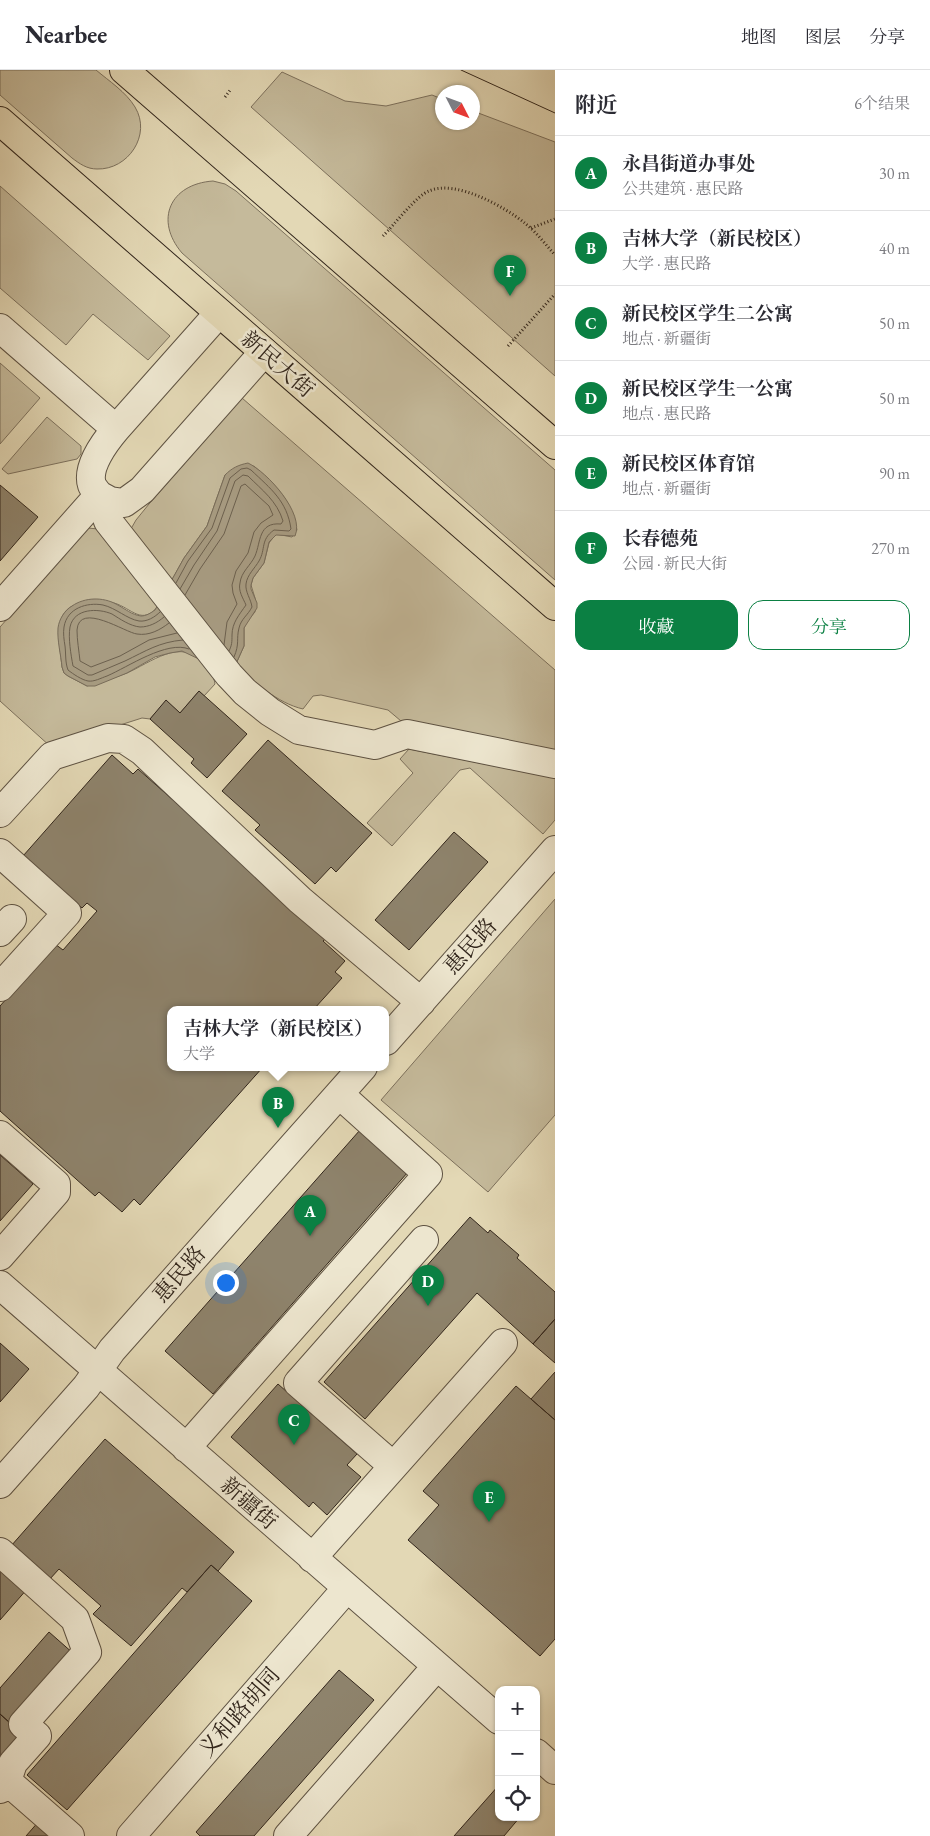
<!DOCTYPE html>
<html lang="zh">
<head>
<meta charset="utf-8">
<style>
  body { margin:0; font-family:"EB Garamond","Noto Serif SC",serif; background:#f7f7f7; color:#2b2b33 }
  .controls { position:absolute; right:15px; bottom:15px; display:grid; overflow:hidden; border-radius:10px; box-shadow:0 1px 4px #0004 }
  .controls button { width:45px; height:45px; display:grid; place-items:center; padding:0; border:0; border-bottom:1px solid #e1e1e2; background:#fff; color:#2b2b33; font:25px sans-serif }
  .compass { position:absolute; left:435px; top:15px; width:45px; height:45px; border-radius:50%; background:#fff; box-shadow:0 1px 4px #0004; rotate:132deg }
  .you { position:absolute; left:225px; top:1212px; width:18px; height:18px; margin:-12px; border:4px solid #fff; border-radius:50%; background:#1a73e8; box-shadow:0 0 0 8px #1a73e833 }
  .badge { display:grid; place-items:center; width:32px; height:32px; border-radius:50%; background:#0b8043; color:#fff; font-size:16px; font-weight:700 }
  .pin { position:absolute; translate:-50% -41px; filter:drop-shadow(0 1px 2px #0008) }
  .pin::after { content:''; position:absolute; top:26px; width:18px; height:15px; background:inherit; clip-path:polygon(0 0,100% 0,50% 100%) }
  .popup { position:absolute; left:167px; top:936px; width:222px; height:65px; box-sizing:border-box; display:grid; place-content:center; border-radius:10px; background:#fff; filter:drop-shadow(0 1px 4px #0005); font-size:16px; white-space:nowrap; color:#7c7c81 }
  .popup b { font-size:19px; color:#2b2b33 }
  .popup::after { content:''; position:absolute; left:50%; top:100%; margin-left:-10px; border:10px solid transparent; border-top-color:#fff }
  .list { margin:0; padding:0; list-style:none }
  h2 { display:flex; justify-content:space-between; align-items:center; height:65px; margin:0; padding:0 20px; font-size:21px }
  h2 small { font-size:16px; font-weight:400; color:#7c7c81 }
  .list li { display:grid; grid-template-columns:32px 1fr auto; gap:15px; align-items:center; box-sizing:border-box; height:75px; padding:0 20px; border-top:1px solid #e1e1e2 }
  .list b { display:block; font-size:19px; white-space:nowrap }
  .list p { margin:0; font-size:16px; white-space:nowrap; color:#7c7c81 }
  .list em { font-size:16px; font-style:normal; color:#7c7c81 }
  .actions { display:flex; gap:10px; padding:15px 20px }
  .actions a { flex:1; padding:11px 0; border:1px solid #0b8043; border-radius:15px; text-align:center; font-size:18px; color:#0b8043 }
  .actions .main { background:#0b8043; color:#fff }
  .icon { flex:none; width:28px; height:28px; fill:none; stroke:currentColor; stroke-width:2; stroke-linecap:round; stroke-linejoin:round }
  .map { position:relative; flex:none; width:555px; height:1766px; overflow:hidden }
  header { display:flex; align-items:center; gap:30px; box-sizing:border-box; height:70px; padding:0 25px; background:#fff; border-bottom:1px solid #e1e1e2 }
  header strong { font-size:24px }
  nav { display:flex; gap:28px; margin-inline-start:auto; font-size:18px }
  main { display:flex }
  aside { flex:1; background:#fff }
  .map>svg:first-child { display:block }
  .green { fill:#c5ba9b; stroke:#7c705c }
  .water { fill:#a79b81; stroke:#786c59 }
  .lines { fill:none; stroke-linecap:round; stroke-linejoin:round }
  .shore { stroke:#6c604e; stroke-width:1 }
  .building { fill:#8e836c; stroke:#32261c }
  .minor-casing { stroke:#5e5242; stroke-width:30 }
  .major-casing { stroke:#32261c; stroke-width:30 }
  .path { stroke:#32261c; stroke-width:3; stroke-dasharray:1 2.5; stroke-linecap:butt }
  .minor { stroke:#ede6cf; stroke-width:28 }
  .major { stroke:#e3d8b5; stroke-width:28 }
  .tram { stroke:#32261c; stroke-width:1 }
  .labels { text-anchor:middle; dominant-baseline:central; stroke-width:5; stroke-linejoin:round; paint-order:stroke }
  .street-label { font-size:22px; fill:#32261c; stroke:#ede6cf }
</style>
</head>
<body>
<header>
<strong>Nearbee</strong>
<nav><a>地图</a><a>图层</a><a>分享</a></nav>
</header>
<main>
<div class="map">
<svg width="555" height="1766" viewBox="0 0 555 1766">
  <rect width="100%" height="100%" fill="#e3d8b5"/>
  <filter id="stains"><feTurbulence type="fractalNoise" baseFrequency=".004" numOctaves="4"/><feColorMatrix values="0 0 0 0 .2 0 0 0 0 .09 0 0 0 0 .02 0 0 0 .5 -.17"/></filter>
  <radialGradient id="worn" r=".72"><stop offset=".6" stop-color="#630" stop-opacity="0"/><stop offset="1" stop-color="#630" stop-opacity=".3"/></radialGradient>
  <path class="green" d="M0,0H96C109,11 126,22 135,37C152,65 128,100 97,99C87,99 80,94 72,88L0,25Z
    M282,2L345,31L386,36L432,25L442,29V52H472L473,41L555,72V306L251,37Z
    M213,111L225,114L236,121L555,400V510L182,183C154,150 170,114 213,111Z
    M0,116L170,266L148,290L93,244L66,275L0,218Z
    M0,293L40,328L0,374Z
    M242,328L555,600V684L401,651L388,640L321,625L313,626L303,639C277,633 255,612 235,596L244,576V558L247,551L255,542V528L251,515L253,508L264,493L269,473L276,464L292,467L297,460C291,428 277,418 254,396L225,405L207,456L184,488L168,517L128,464L136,450L149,434Z
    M47,347L81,376V384L77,389L8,404L2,399Z
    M88,458L98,459L159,535C142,557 132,538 114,533C107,531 98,533 91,533C50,531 59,569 62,597L64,603L68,606L87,616C100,612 114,608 127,603C150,593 182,566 204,594C209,601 214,606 215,614L204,626L199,621L180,643L166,631L150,649L142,648L51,677L0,631V557Z
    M409,679L555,708V750L543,764L470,698L460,700L392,776L367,753L413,703L400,689Z
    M555,829V1045L488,1122L381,1030Z"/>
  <path class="water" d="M248,393C267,402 305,443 295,466L276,465L269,472L264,493L253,508L251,515V519L257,533V538L244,558V576L235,596L201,590L182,581L170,583L155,587L127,603L95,616H87L68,606L64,603L62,597C61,585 57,571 58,558C59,549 65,540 72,536C85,527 103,527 116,534C124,538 132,545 141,546C146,546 151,543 155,540L184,488L207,456L225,405C232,398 238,395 248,393Z"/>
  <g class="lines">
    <path class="shore" d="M176,513L188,491L212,458L230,408L241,399L247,398L251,400C271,419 287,431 291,459L289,461L274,460C260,470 266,479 259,491C255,498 247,505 246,514C245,522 251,529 252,537C248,545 241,549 239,558C236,570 240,573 234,587
      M180,519L194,495L217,461L235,411L243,405L248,406C262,420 277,431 283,451L281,454C258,452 261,472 255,486C251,495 241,502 240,513C238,521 243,528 246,535C239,545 232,553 232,565C232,572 232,575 229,581
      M185,525L200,499L224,464L241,416L245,414L269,436L273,445L261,453L254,462L248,483L236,501L232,515L233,523L237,534L227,552L224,575
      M160,542C155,547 147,552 139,551C127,549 116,538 103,535C87,532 67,538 64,557C63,563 64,570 65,576C66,584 65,592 68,600C73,604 82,610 88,611C94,612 101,608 107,606C128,597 167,570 189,579
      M164,547C157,553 149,557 140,557C130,556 120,549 112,544C98,538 74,538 70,557C68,568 71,585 73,596L88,605H92C103,600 114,596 125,591C146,581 159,572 183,570
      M169,553C160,560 149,566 137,564C126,563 79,531 77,560C77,570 79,581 80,591L91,597L120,586L149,570L177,563"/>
  </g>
  <path class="building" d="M0,415L38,447L0,491Z
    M199,621L247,664L207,708L191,693L194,689L150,649L166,630L180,643Z
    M268,670L372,763L336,802L331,797L315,814L255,760L260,755L222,721Z
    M112,685L133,704L138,699L328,867L323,871L345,891L335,902L342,908L314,939H170V997H263L140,1135L134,1129L122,1142L99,1122L95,1126L0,1041V936L55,874L63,880L97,841L87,833L82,838L23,786Z
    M454,762L488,792L409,880L375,850Z
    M360,1060L408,1102L213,1324L165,1281Z
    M0,1085L33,1114L0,1151Z
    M470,1147L488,1163L490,1160L519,1185L517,1188L555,1222V1249L533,1274L477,1223L365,1349L324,1312Z
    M555,1249V1293L533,1274Z
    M0,1273L29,1299L0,1332Z
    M555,1302V1350L531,1329Z
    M278,1314L357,1384L347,1395L361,1407L327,1445L313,1432L309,1437L231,1367Z
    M516,1316L555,1350V1569L540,1586L408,1470L439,1435L423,1421Z
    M105,1369L234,1482L218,1501L211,1495L187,1522L182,1518L131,1576L93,1544L101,1536L59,1499L49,1510L11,1476Z
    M0,1494L28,1518L0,1550Z
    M211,1495L252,1531L67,1740L27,1705Z
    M49,1562L74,1584L11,1654L0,1644V1618Z
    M339,1600L374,1630L254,1766H200L196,1762Z
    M0,1644L26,1667L0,1694Z
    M499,1715V1747H520L504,1766H454Z
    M40,1750L58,1766H26Z"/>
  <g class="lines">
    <defs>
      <path id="minor" d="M0,258L116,359
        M99,425L108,451L229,605L245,622L270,642L299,660L375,675L407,664L555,694
        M99,425L110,431L124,433L142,420L264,282
        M0,537L99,425C97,422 93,418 92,415C86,397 105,372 116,359L219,243
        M0,743L52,686L108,668L124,669L142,681L300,830L421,932
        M0,783L67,843L0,917
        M0,862L12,849
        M386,971L555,780
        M0,1065L56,1114V1122L0,1186
        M0,1215L499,1650
        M186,1378L428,1104L339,1024
        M393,1396L298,1313L424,1170
        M0,1414L86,1317L112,1280L363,997
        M0,1482L75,1549L87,1582L23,1654L37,1666L13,1693L7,1711L0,1719
        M312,1488L503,1273
        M536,1683L555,1700
        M7,1711L70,1766
        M131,1766L347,1518
        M288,1766L437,1596"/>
      <path id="major" d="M124,0L555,375
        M0,51L555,536"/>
    </defs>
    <use href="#minor" class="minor-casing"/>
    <use href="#major" class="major-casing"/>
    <path class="path" d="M225,27L231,19
      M531,158L555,149
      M383,166C394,155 416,126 429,121C456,109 505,137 526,154C537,163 546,175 555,185
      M508,276L555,224"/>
    <use href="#minor" class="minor"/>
    <use href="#major" class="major"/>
    <path class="tram" d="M461,0L555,43"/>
  </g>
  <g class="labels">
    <g class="street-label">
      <text transform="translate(278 294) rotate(41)">新民大街</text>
      <text transform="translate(470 876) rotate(-48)">惠民路</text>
      <text transform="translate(179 1204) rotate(-49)">惠民路</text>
      <text transform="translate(249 1433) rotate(41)">新疆街</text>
      <text transform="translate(239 1642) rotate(-49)">义和路胡同</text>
    </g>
  </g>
  <rect width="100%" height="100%" filter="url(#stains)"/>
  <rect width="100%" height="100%" fill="url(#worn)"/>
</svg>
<div class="controls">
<button>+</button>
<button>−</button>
<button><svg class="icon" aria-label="locate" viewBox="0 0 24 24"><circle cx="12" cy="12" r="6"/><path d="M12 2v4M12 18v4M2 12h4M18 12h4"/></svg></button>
</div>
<svg class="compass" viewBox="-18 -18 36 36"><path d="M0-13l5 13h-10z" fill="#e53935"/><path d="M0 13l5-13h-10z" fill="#7c7c81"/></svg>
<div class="you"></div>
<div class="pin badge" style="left:310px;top:1166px">A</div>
<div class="pin badge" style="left:278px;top:1058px">B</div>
<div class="popup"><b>吉林大学（新民校区）</b>大学</div>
<div class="pin badge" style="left:294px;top:1375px">C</div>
<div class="pin badge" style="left:428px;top:1236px">D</div>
<div class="pin badge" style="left:489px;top:1452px">E</div>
<div class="pin badge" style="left:510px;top:226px">F</div>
</div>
<aside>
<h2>附近<small>6个结果</small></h2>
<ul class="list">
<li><span class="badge">A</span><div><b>永昌街道办事处</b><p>公共建筑 · 惠民路</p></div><em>30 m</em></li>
<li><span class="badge">B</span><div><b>吉林大学（新民校区）</b><p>大学 · 惠民路</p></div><em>40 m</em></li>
<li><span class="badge">C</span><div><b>新民校区学生二公寓</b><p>地点 · 新疆街</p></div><em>50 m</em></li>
<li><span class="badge">D</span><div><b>新民校区学生一公寓</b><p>地点 · 惠民路</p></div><em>50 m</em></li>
<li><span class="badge">E</span><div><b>新民校区体育馆</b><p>地点 · 新疆街</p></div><em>90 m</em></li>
<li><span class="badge">F</span><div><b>长春德苑</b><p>公园 · 新民大街</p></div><em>270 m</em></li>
</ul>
<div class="actions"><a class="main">收藏</a><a>分享</a></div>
</aside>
</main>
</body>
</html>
